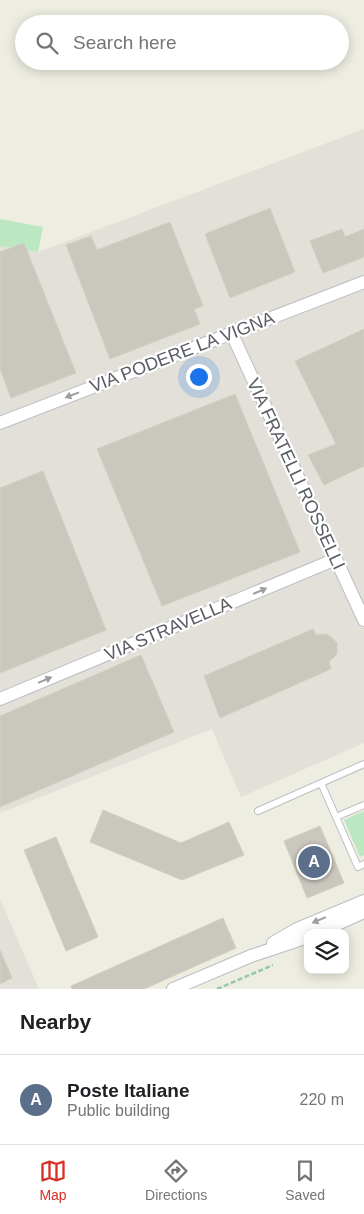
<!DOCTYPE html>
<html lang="en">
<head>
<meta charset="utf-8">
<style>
  body { margin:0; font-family:Helvetica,sans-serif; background:#f6f6f6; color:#202124 }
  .controls { position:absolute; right:15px; bottom:15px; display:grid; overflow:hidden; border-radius:10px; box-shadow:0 2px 12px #0003 }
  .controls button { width:45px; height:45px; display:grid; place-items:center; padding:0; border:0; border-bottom:1px solid #e0e0e0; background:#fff; color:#202124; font:25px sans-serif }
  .you { position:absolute; left:198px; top:376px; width:18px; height:18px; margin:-12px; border:4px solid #fff; border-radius:50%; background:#1a73e8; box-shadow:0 0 0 8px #1a73e833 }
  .badge { display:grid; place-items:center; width:32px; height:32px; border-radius:50%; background:#d93025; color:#fff; font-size:16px; font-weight:700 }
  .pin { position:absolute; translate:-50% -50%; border:2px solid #fff; box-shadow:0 1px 5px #0006 }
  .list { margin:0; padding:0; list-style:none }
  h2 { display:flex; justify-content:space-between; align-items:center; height:65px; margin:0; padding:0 20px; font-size:21px }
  h2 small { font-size:16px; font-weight:400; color:#757577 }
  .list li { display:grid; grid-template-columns:32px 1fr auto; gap:15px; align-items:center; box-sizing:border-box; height:90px; padding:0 20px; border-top:1px solid #e0e0e0 }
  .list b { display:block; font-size:19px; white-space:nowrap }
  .list p { margin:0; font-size:16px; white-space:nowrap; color:#757577 }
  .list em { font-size:16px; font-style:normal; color:#757577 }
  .icon { flex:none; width:28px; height:28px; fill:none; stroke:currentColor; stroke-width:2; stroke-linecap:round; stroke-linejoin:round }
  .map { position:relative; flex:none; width:364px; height:989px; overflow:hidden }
  .search { position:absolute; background:#fff; box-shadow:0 2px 12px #0003; left:15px; right:15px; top:15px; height:55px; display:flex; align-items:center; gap:12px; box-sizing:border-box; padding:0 18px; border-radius:28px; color:#757577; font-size:19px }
  .sheet { height:155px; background:#fff }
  nav { display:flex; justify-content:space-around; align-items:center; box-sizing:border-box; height:70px; border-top:1px solid #e0e0e0; background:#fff; font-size:14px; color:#757577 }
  nav a { display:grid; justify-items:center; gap:2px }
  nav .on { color:#d93025 }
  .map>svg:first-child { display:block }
  .industrial { fill:#e2e0d9 }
  .green { fill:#bbe8c0 }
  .building { fill:#c9c7be; stroke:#d3cfbf }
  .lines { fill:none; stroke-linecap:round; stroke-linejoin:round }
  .service-casing { stroke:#bcbec4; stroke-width:8 }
  .minor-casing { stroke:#bcbec4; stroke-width:14 }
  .path { stroke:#94c9a9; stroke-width:2.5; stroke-dasharray:5 2.5; stroke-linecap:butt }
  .service { stroke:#fff; stroke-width:6 }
  .minor { stroke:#fff; stroke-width:12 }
  .oneway { fill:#9c9ea2 }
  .labels { text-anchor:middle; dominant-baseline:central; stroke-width:4.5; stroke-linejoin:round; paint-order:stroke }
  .street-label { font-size:18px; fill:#5a5d64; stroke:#fff }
</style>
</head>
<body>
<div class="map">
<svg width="364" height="989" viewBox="0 0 364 989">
  <rect width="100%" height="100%" fill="#eeede1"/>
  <path class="industrial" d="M364,129V743L241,797L212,729L0,813V246L38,252Z
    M0,899L39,989H0Z"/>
  <path class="green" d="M0,219L43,227L38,252L0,246Z
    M364,811V855L360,857L344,820Z"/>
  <path class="building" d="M270,208L295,272L230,298L205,234Z
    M170,222L203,306L194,309L200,324L110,359L66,245L91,236L97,250Z
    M342,229L345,237L364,229V257L323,273L310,241Z
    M24,243L76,373L11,398L0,369V252Z
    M364,329V466L324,485L308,455L336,444L295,361Z
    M235,394L300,552L162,606L97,449Z
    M43,471L106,630L0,673V488Z
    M313,629L316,635L326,634L331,637L337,643V654L329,662L331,669L220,718L204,676Z
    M141,655L174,732L0,807V716Z
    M103,810L181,843L229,822L244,855L182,880L90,842Z
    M320,826L344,883L307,898L284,841Z
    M56,837L98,937L66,951L24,850Z
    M223,918L236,948L144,989H72L71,986Z
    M0,950L12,978L0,984Z"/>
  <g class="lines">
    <defs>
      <path id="service" d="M321,783L358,867L364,864
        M258,811L364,764
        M336,817L364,805"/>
      <path id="minor" d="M231,332L364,620
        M0,423L364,282
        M0,699L336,559
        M317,933L364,912
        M273,943L297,929L364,901
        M173,989L251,956L308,937"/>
    </defs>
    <use href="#service" class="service-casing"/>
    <use href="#minor" class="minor-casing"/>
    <path class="path" d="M217,989L273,965"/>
    <use href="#service" class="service"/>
    <use href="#minor" class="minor"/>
  </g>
  <defs><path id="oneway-solid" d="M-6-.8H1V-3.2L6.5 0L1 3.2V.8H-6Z" transform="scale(1.25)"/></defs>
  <g class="oneway">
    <use href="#oneway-solid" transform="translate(72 395) rotate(159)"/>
    <use href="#oneway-solid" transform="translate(260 591) rotate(-23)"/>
    <use href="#oneway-solid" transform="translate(45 680) rotate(-23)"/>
    <use href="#oneway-solid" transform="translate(319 920) rotate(157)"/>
  </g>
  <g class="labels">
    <g class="street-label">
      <text transform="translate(182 352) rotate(-21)">VIA PODERE LA VIGNA</text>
      <text transform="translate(296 474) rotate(65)">VIA FRATELLI ROSSELLI</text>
      <text transform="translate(168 629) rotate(-23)">VIA STRAVELLA</text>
    </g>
  </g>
</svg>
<div class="controls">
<button><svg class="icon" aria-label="layers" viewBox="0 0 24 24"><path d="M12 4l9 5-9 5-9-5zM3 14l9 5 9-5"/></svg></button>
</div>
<div class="you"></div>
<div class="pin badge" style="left:314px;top:862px;background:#5c6f8a">A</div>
<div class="search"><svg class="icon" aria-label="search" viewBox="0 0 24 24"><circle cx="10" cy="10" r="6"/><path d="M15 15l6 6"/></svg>Search here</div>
</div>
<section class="sheet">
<h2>Nearby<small></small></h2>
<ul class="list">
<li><span class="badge" style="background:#5c6f8a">A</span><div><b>Poste Italiane</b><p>Public building</p></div><em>220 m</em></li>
</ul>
</section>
<nav>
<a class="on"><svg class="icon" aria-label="map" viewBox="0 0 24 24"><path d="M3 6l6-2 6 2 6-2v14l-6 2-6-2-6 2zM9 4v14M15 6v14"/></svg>Map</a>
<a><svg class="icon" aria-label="directions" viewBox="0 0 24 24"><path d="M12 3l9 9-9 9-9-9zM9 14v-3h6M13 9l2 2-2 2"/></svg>Directions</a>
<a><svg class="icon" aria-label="saved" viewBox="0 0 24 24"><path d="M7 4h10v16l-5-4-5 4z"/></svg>Saved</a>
</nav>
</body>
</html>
